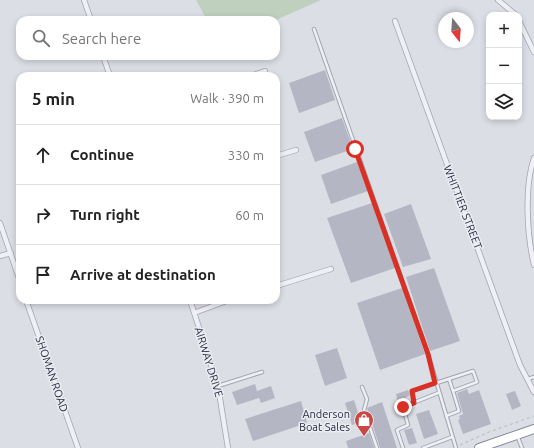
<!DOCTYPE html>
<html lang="en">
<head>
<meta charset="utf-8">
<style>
  body { margin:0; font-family:Ubuntu,sans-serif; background:#f2f2f2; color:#222 }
  .controls { position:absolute; right:12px; top:12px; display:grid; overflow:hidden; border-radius:8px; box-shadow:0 2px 6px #0003 }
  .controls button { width:36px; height:36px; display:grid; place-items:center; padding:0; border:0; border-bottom:1px solid #e0e0e0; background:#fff; color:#222; font:20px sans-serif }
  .compass { position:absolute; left:438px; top:12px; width:36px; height:36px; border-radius:50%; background:#fff; box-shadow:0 2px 6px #0003; rotate:163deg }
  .stop { position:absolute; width:12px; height:12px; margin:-9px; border:3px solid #d93025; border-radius:50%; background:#fff }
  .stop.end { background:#d93025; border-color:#fff; box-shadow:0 1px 4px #0008 }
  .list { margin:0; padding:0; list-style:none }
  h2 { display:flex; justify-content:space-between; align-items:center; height:52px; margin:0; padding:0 16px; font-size:17px }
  h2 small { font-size:13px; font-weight:400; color:#767676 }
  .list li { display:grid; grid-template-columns:26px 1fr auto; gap:12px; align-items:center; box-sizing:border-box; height:60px; padding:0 16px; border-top:1px solid #e0e0e0 }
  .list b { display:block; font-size:15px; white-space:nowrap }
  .list em { font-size:13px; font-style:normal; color:#767676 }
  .icon { flex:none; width:22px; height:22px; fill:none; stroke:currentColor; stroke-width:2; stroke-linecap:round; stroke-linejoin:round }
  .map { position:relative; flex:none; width:534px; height:448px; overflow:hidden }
  .search { position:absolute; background:#fff; box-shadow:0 2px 6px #0003; left:16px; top:16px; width:264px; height:44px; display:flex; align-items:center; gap:10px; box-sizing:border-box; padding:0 14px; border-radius:12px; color:#767676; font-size:15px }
  .panel { position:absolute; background:#fff; box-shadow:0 2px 6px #0003; left:16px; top:72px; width:264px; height:232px; border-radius:12px }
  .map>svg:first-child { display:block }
  .green { fill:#bfd0be }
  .building { fill:#b4b7c3 }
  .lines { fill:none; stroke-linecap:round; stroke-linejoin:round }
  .lane-casing { stroke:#a2a4b0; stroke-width:4.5 }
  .street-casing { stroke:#a2a4b0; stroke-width:6 }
  .highway-casing { stroke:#84899c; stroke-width:10 }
  .path { stroke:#b7b9c1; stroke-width:1; stroke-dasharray:3 3; stroke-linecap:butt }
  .lane { stroke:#eff0f5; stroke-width:2.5 }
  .street { stroke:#eff0f5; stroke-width:4.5 }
  .highway { stroke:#fff; stroke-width:8 }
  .route { stroke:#d93025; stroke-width:5 }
  .labels { text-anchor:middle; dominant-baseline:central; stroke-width:3; stroke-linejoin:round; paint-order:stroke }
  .street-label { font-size:11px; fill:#272a3c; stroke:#ecedf4 }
  .poi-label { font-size:11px; fill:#272a3c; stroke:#ecedf4; text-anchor:end }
</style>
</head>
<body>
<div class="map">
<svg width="534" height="448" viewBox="0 0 534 448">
  <rect width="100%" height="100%" fill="#dcdee6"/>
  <path class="green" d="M196,0H321L276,20H207Z"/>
  <path class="building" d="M325,70L335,100L299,113L289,83Z
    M342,118L353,149L315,162L304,132Z
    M357,162L368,191L331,204L321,175Z
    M372,203L395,268L351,283L327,218Z
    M411,204L431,259L403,267L384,214Z
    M434,268L460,341L430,351L406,277Z
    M402,288L425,354L380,370L357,303Z
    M337,348L347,378L325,386L315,355Z
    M255,384L257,391L271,386L275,398L261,403L259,398L237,405L232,392Z
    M467,389L469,394L479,390L491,424L463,434L458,420L460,419L459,416L463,414L457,393Z
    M408,390L410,395L398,402L396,394Z
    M515,391L521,406L512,410L506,394Z
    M354,400L361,422L352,425L345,403Z
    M301,401L307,423L253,441L245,419Z
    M382,402L397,448H380L367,408Z
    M429,410L438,434L424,439L416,414Z
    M412,428L417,443L409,445L404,430Z
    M369,433L374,448H348L346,441Z"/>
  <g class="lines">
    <defs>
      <path id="lane" d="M314,29L428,354L456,448
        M449,379L453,391
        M528,379L534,377
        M218,386L262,372
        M362,387L367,399L364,410L377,448
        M414,403L412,391L473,371L477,382L453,391L459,411L446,416
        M517,435L522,448
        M403,448L397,430L408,425L403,407L438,393
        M423,448L452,437"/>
      <path id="street" d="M84,0L91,20
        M498,0L516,15
        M395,21L520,365L534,392
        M519,21L534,52
        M103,56L110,76
        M251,76L265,71
        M276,156L296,150
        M534,158C524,187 527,235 534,265
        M0,223L20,281
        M0,256L11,253
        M276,286L331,269
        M26,300L78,448
        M190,300L218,386L228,448
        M194,313L229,300"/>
      <path id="highway" d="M479,448L534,429"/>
    </defs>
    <use href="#lane" class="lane-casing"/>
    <use href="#street" class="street-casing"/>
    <use href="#highway" class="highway-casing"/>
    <path class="path" d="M460,445L489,432L534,416"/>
    <use href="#lane" class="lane"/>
    <use href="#street" class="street"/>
    <use href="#highway" class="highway"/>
  </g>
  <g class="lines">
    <path class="route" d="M355,149L428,354L435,383L412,391L414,403L403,407"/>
  </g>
  <defs>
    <symbol id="shop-pin" viewBox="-11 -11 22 30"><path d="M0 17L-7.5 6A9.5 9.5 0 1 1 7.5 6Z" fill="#ca4843" stroke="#ecedf4"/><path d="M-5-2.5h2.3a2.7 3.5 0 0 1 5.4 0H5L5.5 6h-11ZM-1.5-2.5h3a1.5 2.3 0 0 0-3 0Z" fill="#fff"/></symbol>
  </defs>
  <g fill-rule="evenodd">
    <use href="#shop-pin" x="353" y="409" width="22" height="30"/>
  </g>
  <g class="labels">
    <g class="street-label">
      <text transform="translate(463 207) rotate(69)">WHITTIER STREET</text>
      <text transform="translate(209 362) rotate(73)">AIRWAY DRIVE</text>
      <text transform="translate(52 374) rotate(71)">SHOMAN ROAD</text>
    </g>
    <g class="poi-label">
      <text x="350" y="414">Anderson<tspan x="350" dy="13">Boat Sales</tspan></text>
    </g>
  </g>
</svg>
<div class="controls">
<button>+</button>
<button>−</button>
<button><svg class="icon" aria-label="layers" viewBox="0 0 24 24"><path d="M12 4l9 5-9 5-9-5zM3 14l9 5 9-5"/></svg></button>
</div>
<svg class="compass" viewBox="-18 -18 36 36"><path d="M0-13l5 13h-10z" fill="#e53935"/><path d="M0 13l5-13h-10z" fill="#767676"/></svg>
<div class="stop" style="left:355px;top:149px"></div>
<div class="stop end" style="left:403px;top:407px"></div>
<div class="search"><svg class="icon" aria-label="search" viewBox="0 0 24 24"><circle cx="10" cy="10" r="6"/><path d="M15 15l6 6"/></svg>Search here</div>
<section class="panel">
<h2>5 min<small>Walk · 390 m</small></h2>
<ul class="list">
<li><svg class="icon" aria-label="ahead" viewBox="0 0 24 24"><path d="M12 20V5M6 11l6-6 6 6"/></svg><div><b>Continue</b></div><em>330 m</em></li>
<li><svg class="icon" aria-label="right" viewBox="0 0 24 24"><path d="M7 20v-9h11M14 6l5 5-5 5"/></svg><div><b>Turn right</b></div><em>60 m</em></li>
<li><svg class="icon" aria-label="arrive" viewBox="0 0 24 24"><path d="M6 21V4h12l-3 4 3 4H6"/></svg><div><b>Arrive at destination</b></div></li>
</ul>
</section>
</div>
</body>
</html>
